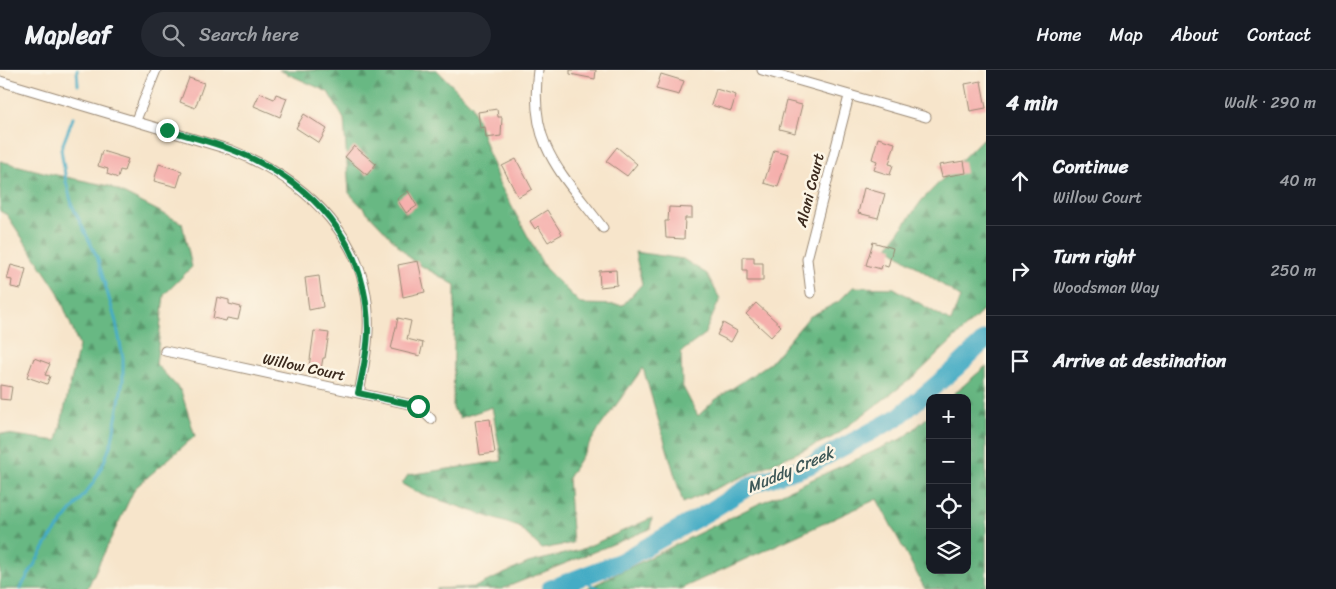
<!DOCTYPE html>
<html lang="en">
<head>
<meta charset="utf-8">
<style>
  body { margin:0; font-family:Sriracha,sans-serif; background:#242831; color:#f1f3f6 }
  .controls { position:absolute; right:15px; bottom:15px; display:grid; overflow:hidden; border-radius:10px; box-shadow:0 5px 20px #0002 }
  .controls button { width:45px; height:45px; display:grid; place-items:center; padding:0; border:0; border-bottom:1px solid #363941; background:#171b24; color:#f1f3f6; font:25px sans-serif }
  .stop { position:absolute; width:15px; height:15px; margin:-11px; border:4px solid #0b8043; border-radius:50%; background:#fff }
  .stop.end { background:#0b8043; border-color:#fff; box-shadow:0 1px 5px #0008 }
  .list { margin:0; padding:0; list-style:none }
  h2 { display:flex; justify-content:space-between; align-items:center; height:65px; margin:0; padding:0 20px; font-size:21px }
  h2 small { font-size:16px; font-weight:400; color:#9ea1a6 }
  .list li { display:grid; grid-template-columns:32px 1fr auto; gap:15px; align-items:center; box-sizing:border-box; height:90px; padding:0 20px; border-top:1px solid #363941 }
  .list b { display:block; font-size:19px; white-space:nowrap }
  .list p { margin:0; font-size:16px; white-space:nowrap; color:#9ea1a6 }
  .list em { font-size:16px; font-style:normal; color:#9ea1a6 }
  .icon { flex:none; width:28px; height:28px; fill:none; stroke:currentColor; stroke-width:2; stroke-linecap:round; stroke-linejoin:round }
  .map { position:relative; flex:none; width:986px; height:519px; overflow:hidden }
  header { display:flex; align-items:center; gap:30px; box-sizing:border-box; height:70px; padding:0 25px; background:#171b24; border-bottom:1px solid #363941 }
  header strong { font-size:24px }
  nav { display:flex; gap:28px; margin-inline-start:auto; font-size:18px }
  .search { width:350px; height:45px; background:#242831; display:flex; align-items:center; gap:12px; box-sizing:border-box; padding:0 18px; border-radius:28px; color:#9ea1a6; font-size:19px }
  main { display:flex }
  aside { flex:1; background:#171b24 }
  .map>svg:first-child { display:block }
  .forest { fill:url(#forest-firs); stroke:#527150 }
  .lines { fill:none; stroke-linecap:round; stroke-linejoin:round }
  .stream { stroke:#45acc5; stroke-width:3 }
  .river { stroke:#45acc5; stroke-width:18 }
  .building { fill:#f5afac }
  .street-casing { stroke:#998874; stroke-width:11 }
  .street { stroke:#fff; stroke-width:9 }
  .route { stroke:#0b8043; stroke-width:6 }
  .labels { text-anchor:middle; dominant-baseline:central; stroke-width:5; stroke-linejoin:round; paint-order:stroke }
  .street-label { font-size:15px; fill:#3b2a1e; stroke:#fcf5e5 }
  .water-label { font-size:16px; font-style:italic; fill:#3e5858; stroke:#fcf5e5 }
</style>
</head>
<body>
<header>
<strong>Mapleaf</strong>
<div class="search"><svg class="icon" aria-label="search" viewBox="0 0 24 24"><circle cx="10" cy="10" r="6"/><path d="M15 15l6 6"/></svg>Search here</div>
<nav><a>Home</a><a>Map</a><a>About</a><a>Contact</a></nav>
</header>
<main>
<div class="map">
<svg width="986" height="519" viewBox="0 0 986 519">
  <defs>
    <pattern id="forest-firs" width="22" height="20" patternUnits="userSpaceOnUse" patternTransform="scale(1.25)"><rect width="22" height="20" fill="#68b883"/><path d="M5 1l3.5 6h-7zM16 11l3.5 6h-7z" fill="#57966b"/></pattern>
  </defs>
  <rect width="100%" height="100%" fill="#fcf5e5"/>
  <filter id="ink" filterUnits="userSpaceOnUse"><feTurbulence type="fractalNoise" baseFrequency=".02" numOctaves="2"/><feDisplacementMap in="SourceGraphic" scale="10" xChannelSelector="R" yChannelSelector="G"/><feConvolveMatrix kernelMatrix="1 2 1 2 8 2 1 2 1" color-interpolation-filters="sRGB"/></filter>
  <filter id="wash" filterUnits="userSpaceOnUse"><feTurbulence type="fractalNoise" baseFrequency=".0096" numOctaves="4" result="noise"/><feDisplacementMap in="SourceGraphic" scale="20" xChannelSelector="R" yChannelSelector="G"/><feGaussianBlur stdDeviation="1.12" result="paint"/><feColorMatrix in="noise" values="0 0 0 0 0 0 0 0 0 0 0 0 0 0 0 0 0 1.4 0 .05"/><feComposite in="paint" operator="in"/></filter>
  <g filter="url(#wash)">
    <rect width="100%" height="100%" fill="#f7e5cb"/>
    <path class="forest" d="M279,0H437L472,35L499,113L545,198L581,234L623,235L642,214L635,182L683,189L707,204L720,229L704,265L681,282L682,315L698,346L715,330L770,293L809,247L838,232L853,217L894,218L951,252L960,227L888,177L922,130L986,65V238L915,306L833,367L683,433L643,298L600,357L568,408L573,473L542,479L519,457L416,422L402,414L408,405L502,391L492,337L460,348L453,339L455,215L413,191L349,123L344,49L328,22Z
      M0,91L47,103L109,116L182,153L192,197L164,225L156,294L181,321L195,366L135,418L87,519H0V363L57,371L79,276L58,222L7,145L0,141Z
      M986,296V519H925L877,429L680,519H586L756,435L905,367L930,345V500H967V328H949Z
      M652,448L650,459L502,519H436L475,517L528,493L580,480Z"/>
    <g class="lines">
      <path class="stream" d="M77,0L78,15
        M577,508L600,519
        M20,519L50,468L94,412L104,392L112,371L123,310V288L116,252L97,187L72,135L66,111L61,79L73,48"/>
      <path class="river" d="M550,519L620,492L710,441L753,414L808,396L898,347L956,298L986,269"/>
    </g>
    <g id="blocks">
      <path class="building" d="M570,0H596L595,9L570,4Z
        M661,4L684,11L679,25L656,19Z
        M189,8L204,13L195,38L180,32Z
        M981,11L986,38L970,41L965,14Z
        M716,19L736,25L731,41L711,35Z
        M260,23L274,29L276,24L287,28L280,47L254,36Z
        M786,31L802,35L795,63L779,59Z
        M497,39L498,47H502L501,66L486,68L485,57L480,58L478,42Z
        M304,44L327,59L319,73L296,58Z
        M878,68L895,73L889,94L893,95L890,105L874,100L877,91L872,89Z
        M354,76L376,94L367,105L345,87Z
        M617,77L637,94L627,106L606,91Z
        M774,80L788,84L778,117L764,113Z
        M102,81L128,89L124,101L120,100L118,108L107,104L108,99L98,96Z
        M516,89L532,119L518,127L502,96Z
        M964,91L966,103L942,107L939,95Z
        M159,94L182,101L177,117L154,111Z
        M864,118L885,124L878,148L858,143Z
        M408,121L417,136L406,143L397,129Z
        M669,137L692,138V148H685L684,169L666,168L665,151H668Z
        M547,140L562,164L548,172L538,156L535,159L530,151Z
        M873,172L893,178L888,197L882,195L881,199L866,195Z
        M743,187H754V193H763V211H747V200H743Z
        M418,191L425,222L403,227L398,195Z
        M11,195L26,199L21,219L11,217L12,210L7,209Z
        M616,200L617,215L600,217L599,201Z
        M319,206L323,237L309,240L305,208Z
        M217,227L229,230V234L241,237L238,250L227,248L226,251L213,248Z
        M756,233L781,256L771,267L746,244Z
        M398,248L411,251L407,269L423,273L420,286L391,279Z
        M723,253L737,261L731,272L717,265Z
        M314,261L329,263L325,288H323L321,299L309,297Z
        M34,288L50,294L45,305L50,306L47,314L27,307Z
        M0,315L12,317L10,330L0,329Z
        M490,349L495,383L480,385L475,351Z"/>
    </g>
  </g>
  <g filter="url(#ink)">
    <use href="#blocks" fill-opacity="0" stroke="#998874" stroke-width="1"/>
    <g class="lines">
      <defs>
        <path id="street" d="M538,0C528,76 561,102 603,158
          M762,0L926,47
          M0,11L231,80C308,111 373,172 368,262C367,283 363,303 359,323
          M136,50L156,0
          M811,223L807,189L849,26
          M165,281L418,336L431,349"/>
      </defs>
      <use href="#street" class="street-casing"/>
      <use href="#street" class="street"/>
    </g>
  </g>
  <g class="lines" filter="url(#ink)">
    <path class="route" d="M167,60C197,69 229,76 257,91C325,125 367,182 368,259C368,280 363,302 358,323L418,336"/>
  </g>
  <g class="labels">
    <g class="street-label">
      <text transform="translate(810 120) rotate(-76)">Alani Court</text>
      <text transform="translate(304 297) rotate(12)">Willow Court</text>
    </g>
    <g class="water-label">
      <text transform="translate(790 400) rotate(-23)">Muddy Creek</text>
    </g>
  </g>
</svg>
<div class="controls">
<button>+</button>
<button>−</button>
<button><svg class="icon" aria-label="locate" viewBox="0 0 24 24"><circle cx="12" cy="12" r="6"/><path d="M12 2v4M12 18v4M2 12h4M18 12h4"/></svg></button>
<button><svg class="icon" aria-label="layers" viewBox="0 0 24 24"><path d="M12 4l9 5-9 5-9-5zM3 14l9 5 9-5"/></svg></button>
</div>
<div class="stop" style="left:418px;top:336px"></div>
<div class="stop end" style="left:167px;top:60px"></div>
</div>
<aside>
<h2>4 min<small>Walk · 290 m</small></h2>
<ul class="list">
<li><svg class="icon" aria-label="ahead" viewBox="0 0 24 24"><path d="M12 20V5M6 11l6-6 6 6"/></svg><div><b>Continue</b><p>Willow Court</p></div><em>40 m</em></li>
<li><svg class="icon" aria-label="right" viewBox="0 0 24 24"><path d="M7 20v-9h11M14 6l5 5-5 5"/></svg><div><b>Turn right</b><p>Woodsman Way</p></div><em>250 m</em></li>
<li><svg class="icon" aria-label="arrive" viewBox="0 0 24 24"><path d="M6 21V4h12l-3 4 3 4H6"/></svg><div><b>Arrive at destination</b></div></li>
</ul>
</aside>
</main>
</body>
</html>
